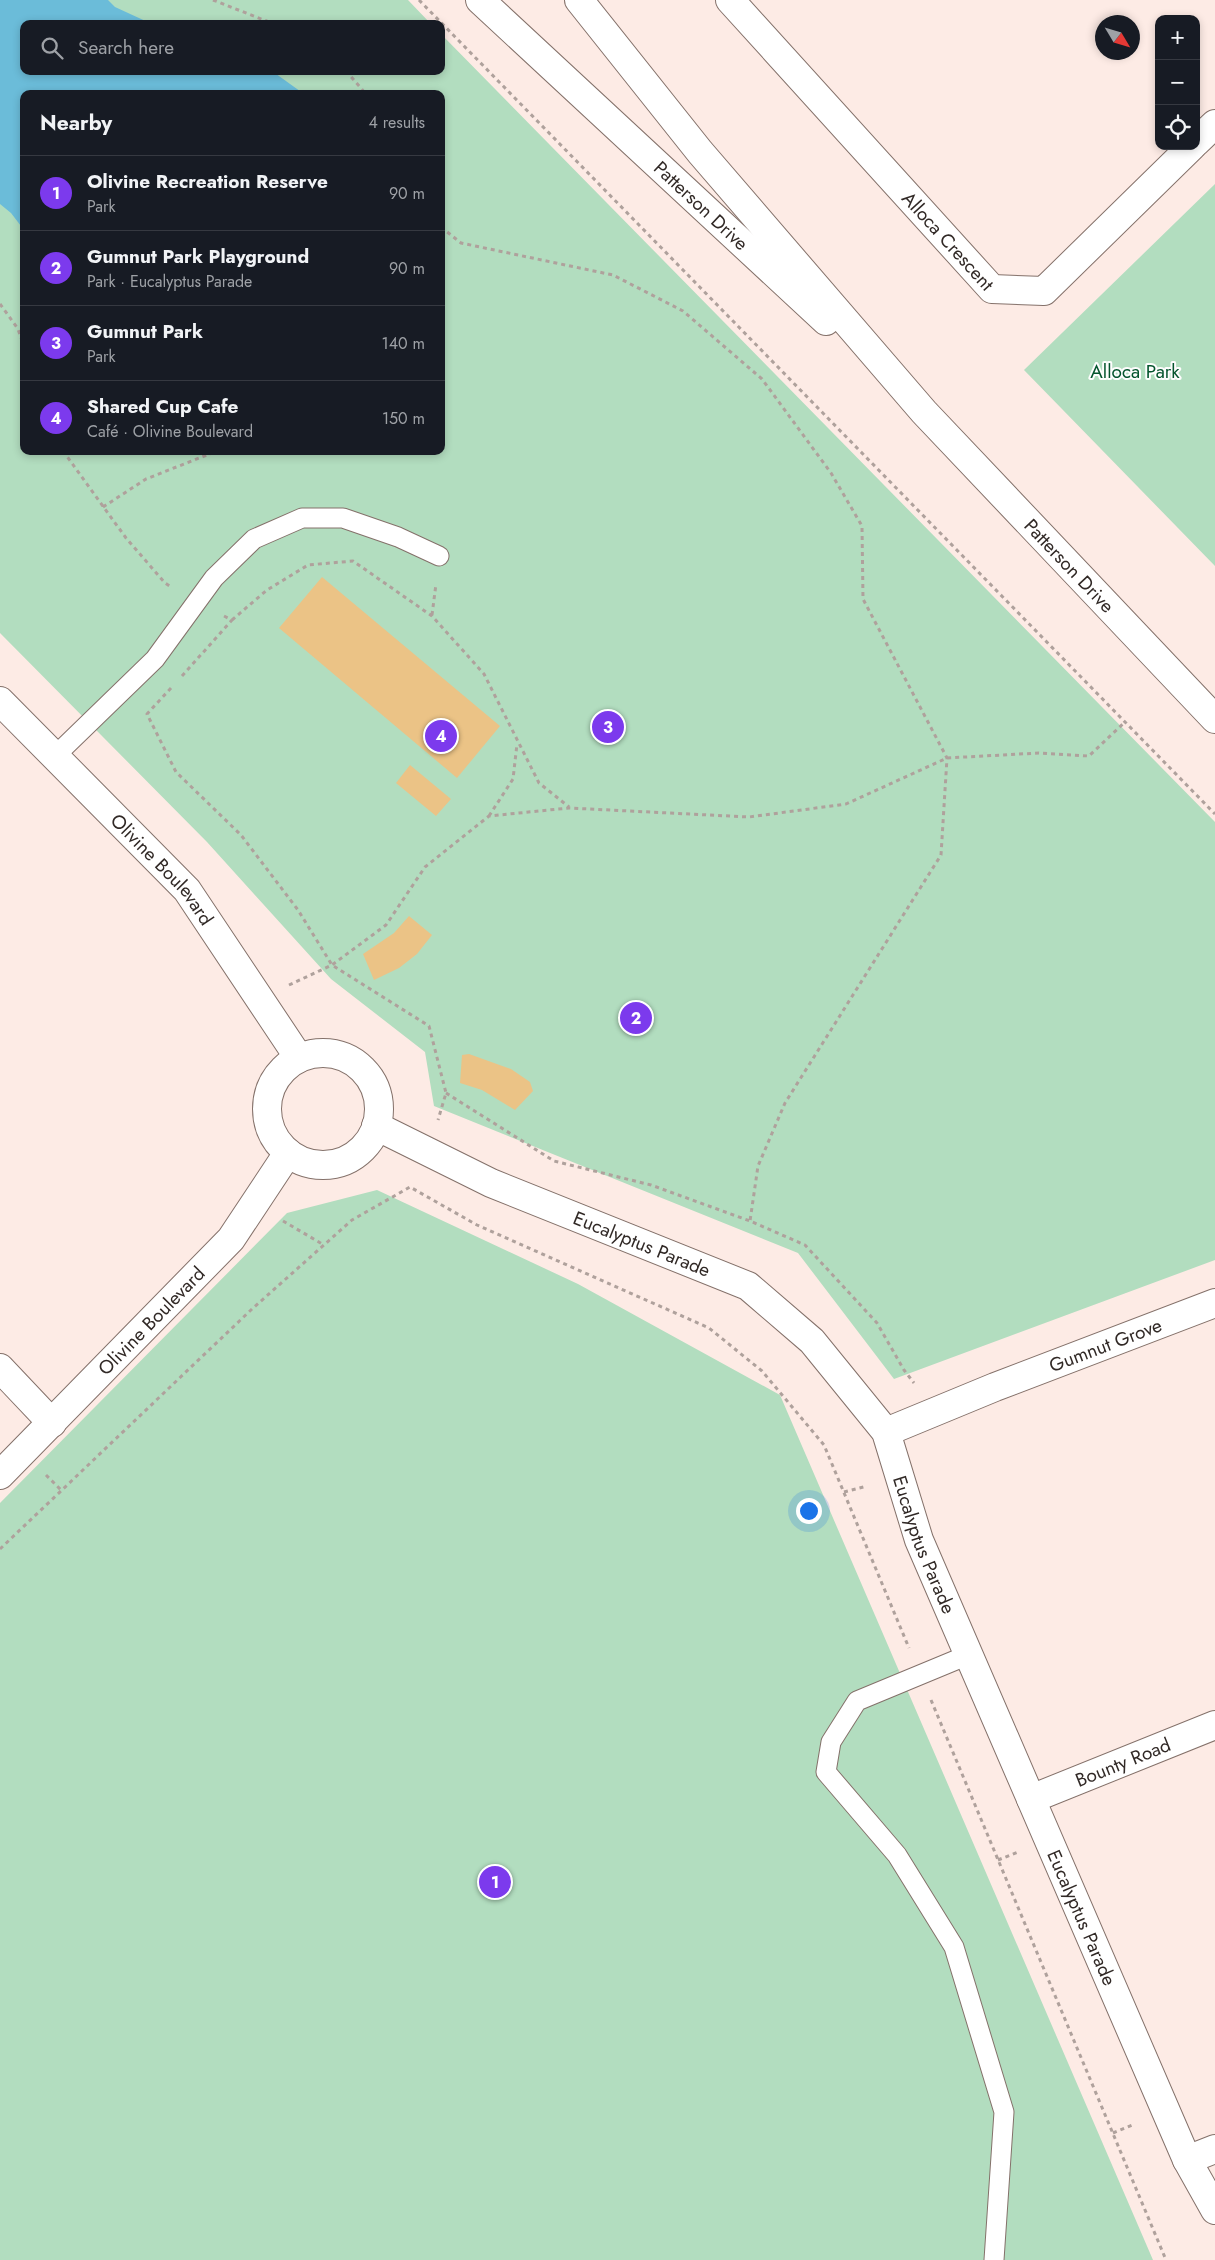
<!DOCTYPE html>
<html lang="en">
<head>
<meta charset="utf-8">
<style>
  body { margin:0; font-family:Jost,sans-serif; background:#20242c; color:#f1f3f6 }
  .controls { position:absolute; right:15px; top:15px; display:grid; overflow:hidden; border-radius:10px; box-shadow:0 2px 8px #0003 }
  .controls button { width:45px; height:45px; display:grid; place-items:center; padding:0; border:0; border-bottom:1px solid #363941; background:#171b24; color:#f1f3f6; font:25px sans-serif }
  .compass { position:absolute; left:1095px; top:15px; width:45px; height:45px; border-radius:50%; background:#171b24; box-shadow:0 2px 8px #0003; rotate:128deg }
  .you { position:absolute; left:808px; top:1510px; width:18px; height:18px; margin:-12px; border:4px solid #fff; border-radius:50%; background:#1a73e8; box-shadow:0 0 0 8px #1a73e833 }
  .badge { display:grid; place-items:center; width:32px; height:32px; border-radius:50%; background:#7c3aed; color:#fff; font-size:16px; font-weight:700 }
  .pin { position:absolute; translate:-50% -50%; border:2px solid #fff; box-shadow:0 1px 5px #0006 }
  .list { margin:0; padding:0; list-style:none }
  h2 { display:flex; justify-content:space-between; align-items:center; height:65px; margin:0; padding:0 20px; font-size:21px }
  h2 small { font-size:16px; font-weight:400; color:#9ea1a6 }
  .list li { display:grid; grid-template-columns:32px 1fr auto; gap:15px; align-items:center; box-sizing:border-box; height:75px; padding:0 20px; border-top:1px solid #363941 }
  .list b { display:block; font-size:19px; white-space:nowrap }
  .list p { margin:0; font-size:16px; white-space:nowrap; color:#9ea1a6 }
  .list em { font-size:16px; font-style:normal; color:#9ea1a6 }
  .icon { flex:none; width:28px; height:28px; fill:none; stroke:currentColor; stroke-width:2; stroke-linecap:round; stroke-linejoin:round }
  .map { position:relative; flex:none; width:1215px; height:2260px; overflow:hidden }
  .search { position:absolute; background:#171b24; box-shadow:0 2px 8px #0003; left:20px; top:20px; width:425px; height:55px; display:flex; align-items:center; gap:12px; box-sizing:border-box; padding:0 18px; border-radius:10px; color:#9ea1a6; font-size:19px }
  .panel { position:absolute; background:#171b24; box-shadow:0 2px 8px #0003; left:20px; top:90px; width:425px; height:365px; border-radius:10px }
  .map>svg:first-child { display:block }
  .green { fill:#b2ddbf; fill-rule:evenodd }
  .water { fill:#6bbcd9 }
  .building { fill:#ebc386 }
  .lines { fill:none; stroke-linecap:round; stroke-linejoin:round }
  .lane-casing { stroke:#84716a; stroke-width:21 }
  .street-casing { stroke:#84716a; stroke-width:30 }
  .secondary-casing { stroke:#84716a; stroke-width:30 }
  .path { stroke:#afa19c; stroke-width:3; stroke-dasharray:4 4; stroke-linecap:butt }
  .lane { stroke:#fff; stroke-width:19 }
  .street { stroke:#fff; stroke-width:28 }
  .secondary { stroke:#fff; stroke-width:28 }
  .labels { text-anchor:middle; dominant-baseline:central; stroke-width:4; stroke-linejoin:round; paint-order:stroke }
  .street-label { font-size:19px; fill:#312926; stroke:#fdfdfd }
  .park-label { font-size:19px; fill:#04542d; stroke:#fdfdfd }
</style>
</head>
<body>
<div class="map">
<svg width="1215" height="2260" viewBox="0 0 1215 2260">
  <rect width="100%" height="100%" fill="#fdebe5"/>
  <path class="green" d="M0,0H408L431,24H24V71H441V34L1215,822V1260L894,1379L798,1253L434,1106L425,1052L331,979L207,842L0,633ZM24,94H441V451H24Z
    M1215,184V566L1024,370Z
    M377,1190L578,1284L780,1395L1153,2260H0V1503L287,1213Z"/>
  <path class="water" d="M0,0H108L115,7L152,24H24V71H272L304,94H24V230L11,213L0,204Z"/>
  <path class="building" d="M322,577L500,726L457,778L279,628Z
    M410,765L451,799L436,816L396,783Z
    M409,916L432,935L417,954L399,968L374,980L363,954L394,933Z
    M469,1054L511,1069L530,1082L533,1091L515,1110L482,1090L460,1083L462,1055Z"/>
  <g class="lines">
    <defs>
      <path id="lane" d="M55,756L155,659L214,578L254,539L302,518H343L398,537L439,556
        M968,1655L857,1701L831,1742L826,1772L897,1855L954,1947L1004,2112L994,2260"/>
      <g id="street">
        <path id="s1" d="M730,0L992,289L1044,291L1192,146"/>
        <path d="M1196,142L1215,124"/>
        <path d="M0,1368L52,1423"/>
        <path id="s2" d="M886,1432L995,1387L1215,1303"/>
        <path id="s3" d="M1031,1799L1215,1725"/>
        <path d="M1187,2160L1215,2149"/>
      </g>
      <g id="secondary">
        <path id="s4" d="M480,0L826,321"/>
        <path id="s5" d="M579,0L700,152L924,412L1215,719"/>
        <path id="s6" d="M0,701L187,890L299,1058"/>
        <circle cx="323" cy="1109" r="56"/>
        <path id="s7" d="M376,1126L491,1183L748,1286L812,1341L886,1432L919,1540L1187,2160L1215,2210"/>
        <path id="s8" d="M0,1475L231,1239L288,1153"/>
      </g>
    </defs>
    <use href="#lane" class="lane-casing"/>
    <use href="#street" class="street-casing"/>
    <use href="#secondary" class="secondary-casing"/>
    <path class="path" d="M213,0L274,24
      M419,0L1215,814
      M346,71L366,94
      M441,227L461,243L613,275L683,311L762,379L831,473L862,526L863,599L947,758L941,855L785,1103L758,1166L750,1221
      M0,304L18,329L24,346
      M63,451L126,538L165,583L171,587
      M103,507L146,479L217,451
      M432,615L436,584
      M232,620L267,590L308,565L353,561L432,616L484,674L539,783L569,807
      M182,676L232,620L222,615
      M171,688L147,714L176,772L241,835L298,910L332,965L429,1026L446,1093L438,1120
      M489,816L513,779L517,744
      M289,985L332,965L386,925L425,867L489,816L569,808L749,817L846,804L947,758L1039,753L1089,756L1125,722
      M446,1093L554,1161L651,1185L750,1221L805,1245L877,1323L904,1370L914,1383
      M283,1221L324,1245
      M46,1475L61,1490
      M844,1492L867,1486
      M0,1549L252,1309L352,1220L410,1187L477,1225L709,1328L762,1371L824,1445L909,1648
      M931,1700L1166,2260
      M998,1860L1018,1852
      M1113,2133L1135,2124"/>
    <use href="#lane" class="lane"/>
    <use href="#street" class="street"/>
    <use href="#secondary" class="secondary"/>
  </g>
  <g class="labels">
    <g class="street-label">
      <text stroke="none"><textPath href="#s4" startOffset="302">Patterson Drive</textPath></text>
      <text stroke="none"><textPath href="#s1" startOffset="325">Alloca Crescent</textPath></text>
      <text stroke="none"><textPath href="#s5" startOffset="749">Patterson Drive</textPath></text>
      <text stroke="none"><textPath href="#s6" startOffset="234">Olivine Boulevard</textPath></text>
      <text stroke="none"><textPath href="#s7" startOffset="291">Eucalyptus Parade</textPath></text>
      <text stroke="none"><textPath href="#s8" startOffset="216">Olivine Boulevard</textPath></text>
      <text stroke="none"><textPath href="#s2" startOffset="236">Gumnut Grove</textPath></text>
      <text stroke="none"><textPath href="#s7" startOffset="726">Eucalyptus Parade</textPath></text>
      <text stroke="none"><textPath href="#s3" startOffset="99">Bounty Road</textPath></text>
      <text stroke="none"><textPath href="#s7" startOffset="1131">Eucalyptus Parade</textPath></text>
    </g>
    <g class="park-label">
      <text x="1135" y="371">Alloca Park</text>
    </g>
  </g>
</svg>
<div class="controls">
<button>+</button>
<button>−</button>
<button><svg class="icon" aria-label="locate" viewBox="0 0 24 24"><circle cx="12" cy="12" r="6"/><path d="M12 2v4M12 18v4M2 12h4M18 12h4"/></svg></button>
</div>
<svg class="compass" viewBox="-18 -18 36 36"><path d="M0-13l5 13h-10z" fill="#e53935"/><path d="M0 13l5-13h-10z" fill="#9ea1a6"/></svg>
<div class="you"></div>
<div class="pin badge" style="left:495px;top:1882px">1</div>
<div class="pin badge" style="left:636px;top:1018px">2</div>
<div class="pin badge" style="left:608px;top:727px">3</div>
<div class="pin badge" style="left:441px;top:736px">4</div>
<div class="search"><svg class="icon" aria-label="search" viewBox="0 0 24 24"><circle cx="10" cy="10" r="6"/><path d="M15 15l6 6"/></svg>Search here</div>
<section class="panel">
<h2>Nearby<small>4 results</small></h2>
<ul class="list">
<li><span class="badge">1</span><div><b>Olivine Recreation Reserve</b><p>Park</p></div><em>90 m</em></li>
<li><span class="badge">2</span><div><b>Gumnut Park Playground</b><p>Park · Eucalyptus Parade</p></div><em>90 m</em></li>
<li><span class="badge">3</span><div><b>Gumnut Park</b><p>Park</p></div><em>140 m</em></li>
<li><span class="badge">4</span><div><b>Shared Cup Cafe</b><p>Café · Olivine Boulevard</p></div><em>150 m</em></li>
</ul>
</section>
</div>
</body>
</html>
